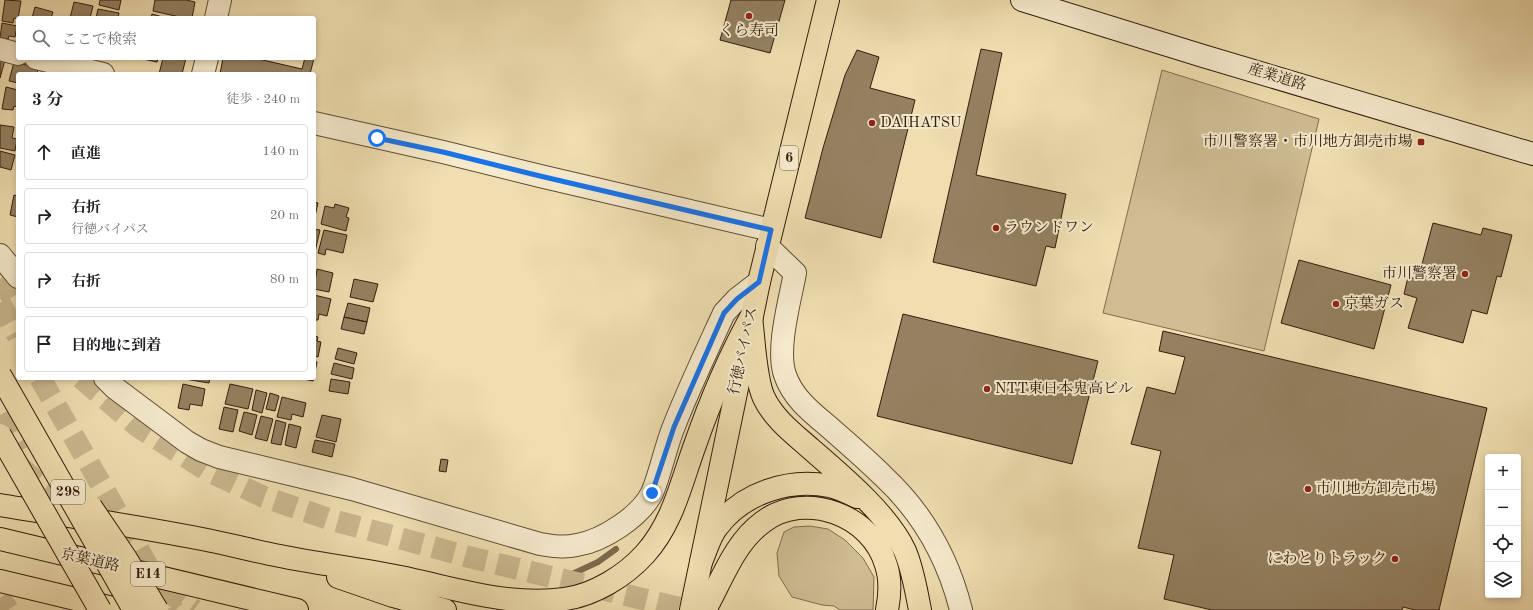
<!DOCTYPE html>
<html lang="ja">
<head>
<meta charset="utf-8">
<style>
  body { margin:0; font-family:"Old Standard TT","Noto Serif JP",serif; background:#f2f2f2; color:#202124 }
  .controls { position:absolute; right:12px; bottom:12px; display:grid; overflow:hidden; border-radius:4px; box-shadow:0 2px 6px #0003 }
  .controls button { width:36px; height:36px; display:grid; place-items:center; padding:0; border:0; border-bottom:1px solid #e0e0e0; background:#fff; color:#202124; font:20px sans-serif }
  .stop { position:absolute; width:12px; height:12px; margin:-9px; border:3px solid #1a73e8; border-radius:50%; background:#fff }
  .stop.end { background:#1a73e8; border-color:#fff; box-shadow:0 1px 4px #0008 }
  .list { margin:0; padding:0; list-style:none }
  h2 { display:flex; justify-content:space-between; align-items:center; height:52px; margin:0; padding:0 16px; font-size:17px }
  h2 small { font-size:13px; font-weight:400; color:#757577 }
  .list li { display:grid; grid-template-columns:26px 1fr auto; gap:12px; align-items:center; box-sizing:border-box; height:56px; margin:0 8px 8px; padding:0 8px; border:1px solid #e0e0e0; border-radius:4px }
  .list b { display:block; font-size:15px; white-space:nowrap }
  .list p { margin:0; font-size:13px; white-space:nowrap; color:#757577 }
  .list em { font-size:13px; font-style:normal; color:#757577 }
  .icon { flex:none; width:22px; height:22px; fill:none; stroke:currentColor; stroke-width:2; stroke-linecap:round; stroke-linejoin:round }
  .map { position:relative; flex:none; width:1533px; height:610px; overflow:hidden }
  .search { position:absolute; background:#fff; box-shadow:0 2px 6px #0003; left:16px; top:16px; width:300px; height:44px; display:flex; align-items:center; gap:10px; box-sizing:border-box; padding:0 14px; border-radius:4px; color:#757577; font-size:15px }
  .panel { position:absolute; background:#fff; box-shadow:0 2px 6px #0003; left:16px; top:72px; width:300px; height:308px; border-radius:4px }
  .map>svg:first-child { display:block }
  .green { fill:#cfbd94; stroke:#806d50 }
  .lines { fill:none; stroke-linecap:round; stroke-linejoin:round }
  .stream { stroke:#7d694d; stroke-width:6 }
  .building { fill:#948161; stroke:#321d0c }
  .motorway-tunnel { stroke:#c9b78f; stroke-width:22; stroke-dasharray:22 11; stroke-linecap:butt }
  .minor-casing { stroke:#614d35; stroke-width:24 }
  .secondary-casing { stroke:#321d0c; stroke-width:24 }
  .primary-casing { stroke:#321d0c; stroke-width:24 }
  .motorway-casing { stroke:#321d0c; stroke-width:24 }
  .minor { stroke:#f5eacc; stroke-width:22 }
  .secondary { stroke:#f5eacc; stroke-width:22 }
  .primary { stroke:#efdeb0; stroke-width:22 }
  .motorway { stroke:#efdeb0; stroke-width:22 }
  .trunk-bridge-casing { stroke:#321d0c; stroke-width:24; stroke-linecap:butt }
  .trunk-bridge { stroke:#efdeb0; stroke-width:22 }
  .route { stroke:#1a73e8; stroke-width:5 }
  .poi-dot { fill:#8f2418; stroke:#f5eacc; stroke-width:1.5 }
  .labels { text-anchor:middle; dominant-baseline:central; stroke-width:4; stroke-linejoin:round; paint-order:stroke }
  .shield { fill:#f5eacc; stroke:#6c5a46; stroke-width:1 }
  .shield-label { font-size:14px; font-weight:bold; fill:#321d0c }
  .poi-label { font-size:15px; fill:#321d0c; stroke:#f5eacc; text-anchor:start }
  .street-label { font-size:15px; fill:#321d0c; stroke:#f5eacc }
</style>
</head>
<body>
<div class="map">
<svg width="1533" height="610" viewBox="0 0 1533 610">
  <rect width="100%" height="100%" fill="#efdeb0"/>
  <filter id="stains"><feTurbulence type="fractalNoise" baseFrequency=".005" numOctaves="4"/><feColorMatrix values="0 0 0 0 .2 0 0 0 0 .09 0 0 0 0 .02 0 0 0 .5 -.17"/></filter>
  <radialGradient id="worn" r=".72"><stop offset=".6" stop-color="#630" stop-opacity="0"/><stop offset="1" stop-color="#630" stop-opacity=".3"/></radialGradient>
  <path class="green" d="M1162,70L1319,119L1264,351L1103,313Z
    M810,526L828,529L845,540L863,558L874,577L873,610H840L834,606L822,605L792,597L779,576L777,553L784,532L794,527Z"/>
  <g class="lines">
    <path class="stream" d="M568,576L598,562L616,549"/>
  </g>
  <path class="building" d="M5,0L21,1L18,19L14,18L13,23L2,21Z
    M100,0H121L119,10L99,5Z
    M155,0H186L195,2L192,18H184L153,11Z
    M731,0H785L770,53L720,40Z
    M74,2L93,6L90,18H70Z
    M35,7L53,12L51,18H32Z
    M98,9L119,13L118,18H96Z
    M152,14L166,18H151Z
    M2,23L17,26L15,37L9,36L8,39L0,38Z
    M981,49L1002,53L976,175L1066,194L1055,248L1046,246L1036,286L933,262Z
    M857,50L879,57L870,88L915,100L881,238L805,218L823,148L845,75Z
    M143,58H158L157,62L143,59Z
    M163,58H186L182,74H159Z
    M223,58H254L302,69L305,58H314L310,74H220Z
    M0,59L5,60L0,78Z
    M14,62L38,68L37,74H18V83L9,81Z
    M6,87L18,90V107L14,106L13,110L2,109Z
    M0,125L14,127L12,138L17,139L15,151L0,148Z
    M0,151L15,155L11,170L0,167Z
    M14,195L18,196V217L10,215Z
    M314,202L318,203L314,221Z
    M335,204L349,208L346,217L349,218L346,231L321,224L325,206L334,208Z
    M1433,223L1481,235L1483,228L1512,235L1501,277L1497,276L1487,314L1472,310L1463,343L1408,328L1417,298L1404,294L1408,277L1418,279Z
    M314,229L320,230L315,252L314,251Z
    M324,230L347,235L343,253L326,249L325,255L318,253Z
    M1299,260L1391,285L1374,349L1281,323Z
    M317,269L333,273L329,292L314,289Z
    M354,279L378,284L373,302L350,297Z
    M314,295L331,299L327,316L319,314L318,320H314Z
    M348,303L370,308L367,322L344,317Z
    M903,314L1098,361L1072,464L877,416Z
    M344,317L367,322L364,334L341,329Z
    M1163,331L1487,408L1439,610H1415L1403,607L1402,610H1212L1164,599L1174,555L1138,548L1161,451L1131,444L1147,387L1175,394L1185,357L1159,351Z
    M314,336L318,337L317,341L321,342L318,357L314,356Z
    M338,348L357,353L354,364L335,359Z
    M314,361L317,362L314,377Z
    M334,363L354,368L352,379L331,374Z
    M186,378H210L209,383L185,379Z
    M299,378H314L313,381Z
    M331,379L350,382L348,394L329,391Z
    M183,384L205,389L202,406L190,404L189,410L178,408Z
    M230,384L253,389L248,409L225,404Z
    M256,390L267,393L262,413L252,410Z
    M270,393L279,396L275,411L266,409Z
    M282,397L306,403L303,417L292,414L291,420L277,417Z
    M224,407L238,410L233,432L219,429Z
    M244,412L257,415L252,435L239,431Z
    M322,415L341,419L336,442L316,437Z
    M261,416L273,419L267,441L255,438Z
    M276,420L286,423L281,445L271,443Z
    M289,424L301,427L296,448L285,445Z
    M315,440L335,444L332,457L312,452Z
    M441,459L448,460L446,472L439,471Z"/>
  <g class="lines">
    <path class="motorway-tunnel" d="M0,279L18,305
      M0,303L18,336
      M40,378L173,610
      M81,378L137,426L206,470L264,497L329,519L469,557L688,610
      M0,415L20,451
      M20,467L83,523
      M164,589L194,610
      M0,598L8,610"/>
    <defs>
      <path id="minor" d="M216,18L220,0
        M0,49L18,54
        M36,58L103,74
        M203,74L207,58
        M314,123L443,152L540,176L771,230
        M767,246L795,273C790,300 776,349 785,375C793,398 811,412 829,427C847,443 866,459 883,476C922,512 948,558 961,610
        M0,255L18,277
        M105,378L115,388L187,442L201,450L219,457L352,489L540,544C552,546 564,548 577,545C602,541 640,517 652,493C661,472 665,448 674,426C689,388 707,350 724,313L737,299L759,282"/>
      <path id="secondary" d="M1022,0L1203,56L1533,154"/>
      <path id="primary" d="M691,610L759,282L828,0"/>
      <path id="motorway" d="M751,317C754,339 755,379 764,398C774,419 794,434 811,449C842,476 888,514 905,551C913,570 916,590 920,610
        M0,505C68,516 135,526 202,539C228,544 254,551 280,556C318,564 357,568 395,576C452,587 506,607 565,599C594,595 625,576 645,554C673,523 681,483 695,445C710,402 729,357 751,317
        M0,539L297,610
        M701,562C706,551 710,535 718,526C743,493 789,478 829,486C839,488 849,493 857,497
        M338,577L393,596L445,610
        M0,581L121,610
        M705,610C722,580 734,543 763,522C805,490 872,515 886,565C891,580 890,595 887,610"/>
    </defs>
    <use href="#minor" class="minor-casing"/>
    <use href="#secondary" class="secondary-casing"/>
    <use href="#primary" class="primary-casing"/>
    <use href="#motorway" class="motorway-casing"/>
    <use href="#minor" class="minor"/>
    <use href="#secondary" class="secondary"/>
    <use href="#primary" class="primary"/>
    <use href="#motorway" class="motorway"/>
    <defs>
      <path id="trunk-bridge" d="M0,375L134,610
        M0,435L100,610
        M91,507L125,557L157,610"/>
    </defs>
    <use href="#trunk-bridge" class="trunk-bridge-casing"/>
    <use href="#trunk-bridge" class="trunk-bridge"/>
  </g>
  <g class="lines">
    <path class="route" d="M377,138L443,152L540,176L771,230L759,282L737,299L724,313L674,427L652,493"/>
  </g>
  <g class="poi-dot">
    <circle cx="749" cy="16" r="4"/>
    <circle cx="872" cy="123" r="4"/>
    <rect x="1417" y="138" width="8" height="8" rx="2"/>
    <circle cx="996" cy="228" r="4"/>
    <circle cx="1465" cy="274" r="4"/>
    <circle cx="1336" cy="304" r="4"/>
    <circle cx="987" cy="389" r="4"/>
    <circle cx="1308" cy="489" r="4"/>
    <circle cx="1395" cy="559" r="4"/>
  </g>
  <g class="labels">
    <g class="shield">
      <rect x="780" y="146" width="18" height="24" rx="3"/>
      <rect x="51" y="480" width="34" height="24" rx="3"/>
      <rect x="131" y="562" width="34" height="24" rx="3"/>
    </g>
    <g class="shield-label">
      <text x="789" y="158">6</text>
      <text x="68" y="492">298</text>
      <text x="148" y="574">E14</text>
    </g>
    <g class="poi-label">
      <text x="749" y="31" text-anchor="middle">くら寿司</text>
      <text x="880" y="123">DAIHATSU</text>
      <text x="1413" y="142" text-anchor="end">市川警察署・市川地方卸売市場</text>
      <text x="1004" y="228">ラウンドワン</text>
      <text x="1457" y="274" text-anchor="end">市川警察署</text>
      <text x="1344" y="304">京葉ガス</text>
      <text x="995" y="389">NTT東日本鬼高ビル</text>
      <text x="1316" y="489">市川地方卸売市場</text>
      <text x="1387" y="559" text-anchor="end">にわとりトラック</text>
    </g>
    <g class="street-label">
      <text transform="translate(1277 78) rotate(17)">産業道路</text>
      <text transform="translate(744 351) rotate(-78)">行徳バイパス</text>
      <text transform="translate(90 561) rotate(13)">京葉道路</text>
    </g>
  </g>
  <rect width="100%" height="100%" filter="url(#stains)"/>
  <rect width="100%" height="100%" fill="url(#worn)"/>
</svg>
<div class="controls">
<button>+</button>
<button>−</button>
<button><svg class="icon" aria-label="locate" viewBox="0 0 24 24"><circle cx="12" cy="12" r="6"/><path d="M12 2v4M12 18v4M2 12h4M18 12h4"/></svg></button>
<button><svg class="icon" aria-label="layers" viewBox="0 0 24 24"><path d="M12 4l9 5-9 5-9-5zM3 14l9 5 9-5"/></svg></button>
</div>
<div class="stop" style="left:377px;top:138px"></div>
<div class="stop end" style="left:652px;top:493px"></div>
<div class="search"><svg class="icon" aria-label="search" viewBox="0 0 24 24"><circle cx="10" cy="10" r="6"/><path d="M15 15l6 6"/></svg>ここで検索</div>
<section class="panel">
<h2>3 分<small>徒歩 · 240 m</small></h2>
<ul class="list">
<li><svg class="icon" aria-label="ahead" viewBox="0 0 24 24"><path d="M12 20V5M6 11l6-6 6 6"/></svg><div><b>直進</b></div><em>140 m</em></li>
<li><svg class="icon" aria-label="right" viewBox="0 0 24 24"><path d="M7 20v-9h11M14 6l5 5-5 5"/></svg><div><b>右折</b><p>行徳バイパス</p></div><em>20 m</em></li>
<li><svg class="icon" aria-label="right" viewBox="0 0 24 24"><path d="M7 20v-9h11M14 6l5 5-5 5"/></svg><div><b>右折</b></div><em>80 m</em></li>
<li><svg class="icon" aria-label="arrive" viewBox="0 0 24 24"><path d="M6 21V4h12l-3 4 3 4H6"/></svg><div><b>目的地に到着</b></div></li>
</ul>
</section>
</div>
</body>
</html>
